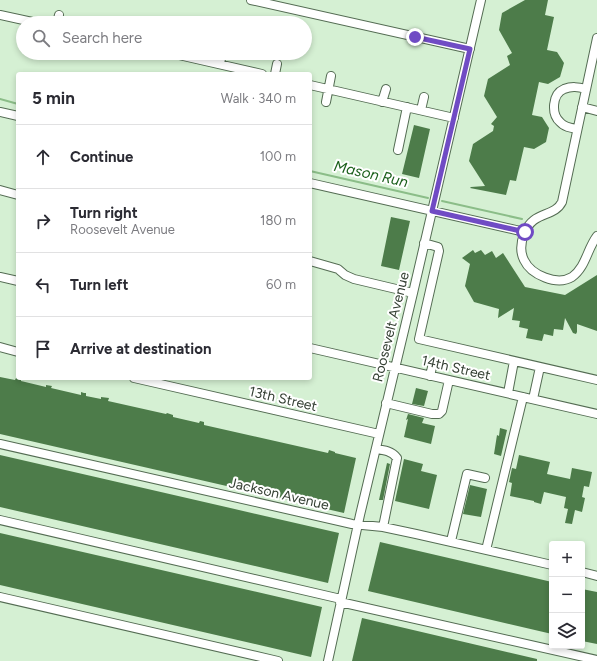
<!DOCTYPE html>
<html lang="en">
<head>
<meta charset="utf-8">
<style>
  body { margin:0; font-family:Figtree,sans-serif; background:#f7f7f7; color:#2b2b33 }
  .controls { position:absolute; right:12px; bottom:12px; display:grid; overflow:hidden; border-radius:4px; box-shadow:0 2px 6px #0003 }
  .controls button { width:36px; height:36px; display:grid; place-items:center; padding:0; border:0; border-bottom:1px solid #e1e1e2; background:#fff; color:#2b2b33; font:20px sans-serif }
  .stop { position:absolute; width:12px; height:12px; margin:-9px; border:3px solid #704bc4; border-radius:50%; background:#fff }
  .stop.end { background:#704bc4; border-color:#fff; box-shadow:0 1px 4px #0008 }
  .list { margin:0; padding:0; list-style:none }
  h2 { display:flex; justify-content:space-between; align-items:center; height:52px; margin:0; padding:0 16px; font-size:17px }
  h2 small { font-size:13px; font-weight:400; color:#7c7c81 }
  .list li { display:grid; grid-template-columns:26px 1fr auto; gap:12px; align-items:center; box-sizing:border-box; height:64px; padding:0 16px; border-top:1px solid #e1e1e2 }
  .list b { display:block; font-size:15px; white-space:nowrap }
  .list p { margin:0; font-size:13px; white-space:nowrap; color:#7c7c81 }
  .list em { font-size:13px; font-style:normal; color:#7c7c81 }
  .icon { flex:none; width:22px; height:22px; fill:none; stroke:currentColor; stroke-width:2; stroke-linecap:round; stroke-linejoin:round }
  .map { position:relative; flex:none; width:597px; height:661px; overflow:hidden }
  .search { position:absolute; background:#fff; box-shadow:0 2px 6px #0003; left:16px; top:16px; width:296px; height:44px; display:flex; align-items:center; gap:10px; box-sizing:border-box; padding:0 14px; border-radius:22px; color:#7c7c81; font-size:15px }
  .panel { position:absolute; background:#fff; box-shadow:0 2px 6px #0003; left:16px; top:72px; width:296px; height:308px; border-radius:4px }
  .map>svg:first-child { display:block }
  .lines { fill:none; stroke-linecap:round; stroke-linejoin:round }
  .stream { stroke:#8bbd88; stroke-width:2 }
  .building { fill:#4d7c4a }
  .minor-casing { stroke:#546c53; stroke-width:10 }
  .minor { stroke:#fff; stroke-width:8 }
  .route { stroke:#704bc4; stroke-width:5 }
  .labels { text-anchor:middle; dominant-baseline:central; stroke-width:4; stroke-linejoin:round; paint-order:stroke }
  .street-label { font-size:14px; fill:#354034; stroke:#fff }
  .water-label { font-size:15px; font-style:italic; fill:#1a5f1a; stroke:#fff }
</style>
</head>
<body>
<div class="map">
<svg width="597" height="661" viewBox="0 0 597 661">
  <rect width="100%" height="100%" fill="#d5f0d3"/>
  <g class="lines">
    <path class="stream" d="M0,99L18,104
      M310,171L428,198
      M442,201L522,219"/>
  </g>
  <path class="building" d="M525,0H548L545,15L554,17L547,50L557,52L564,63L560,77L548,84L539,82L532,115L542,117L549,128L546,142L534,149L524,147L516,181L510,180L506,195L470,188L471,187L485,186L469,161L473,144L493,131L494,126L491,124L497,117L484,96L488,79L510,65L507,56L512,53L499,30L502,13Z
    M414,125L430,129L419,178L402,174Z
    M391,217L410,221L399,270L381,266Z
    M473,250L475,253L481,250L485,255L492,251L496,258L503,253L525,287L565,295L597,275V331L577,324V332L576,334L573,333L565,318L563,330L554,329L553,336L544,334L542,341L526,338L528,329L519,327L520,321L512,320L514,308L498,318L499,309L474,302L465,286L470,264L462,258Z
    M0,377L15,380L16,378L18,379H21V381L46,387V385L52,386L51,388L81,395V392L84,393H86V396L101,399V397L109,398L108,401L166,414L167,413L173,415V417L199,423L200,421L204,422V425L328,453L329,450L335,452V453L356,458L344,513L0,434Z
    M416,388L428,391L424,406L412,404Z
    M408,414L424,418L422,423L435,426L431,444L404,437L408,419L406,420Z
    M500,428L507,430L501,456L494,454L497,435L499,436Z
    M0,455L339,533L328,583L0,507Z
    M519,455L550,462L547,474L570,479L572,468L592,472L589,487L584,486L582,497L585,498L582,512L575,510L572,524L565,523L568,509L564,508L566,497L544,492L541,504L534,502V501L510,496L512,483L509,482L512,468L516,469Z
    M404,459L423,464L421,471L437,475L429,509L395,501Z
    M387,463L390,464L383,500H379Z
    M470,485L487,489L481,517L463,514Z
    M0,533L322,607L311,657L0,585Z
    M380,542L552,582V634L368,591Z
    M582,589L597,592V644L582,641Z
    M362,618L537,659V661H352Z"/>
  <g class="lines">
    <defs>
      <path id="minor" d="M251,0L470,49
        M0,15L37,23
        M57,23L59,15
        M597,38L562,202C554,218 533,210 524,234C521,242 520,252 524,260C531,275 557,286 572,277C586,267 587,249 597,236
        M170,53L262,74
        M220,64L222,53
        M275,74L277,64
        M310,85L454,118
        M326,102L331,76
        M382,102L386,89
        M582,107L597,111
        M421,110L424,97
        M0,112L18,116
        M577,129C571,128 564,127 560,122C551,114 552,94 564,89C572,86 578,87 586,89
        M398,150L407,107
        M310,183L525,232
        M0,190L18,195
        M424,243L438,247L439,251L419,339L597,380
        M310,261L338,269L345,275L354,279L413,293
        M0,277L18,281
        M0,347L18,352
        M310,348L597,414
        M430,376L433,363
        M134,378L379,434
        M508,393L514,361
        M533,399L540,367
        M386,403L432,414H439L442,411L449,380
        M0,444L352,524L383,527L416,534L552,565
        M376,449C384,450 392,451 397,458L383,527
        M0,520L341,599
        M451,541L467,474L485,478
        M486,550L523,397
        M582,572L597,576
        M0,597L278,661
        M340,602L597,660
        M328,661L360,515L413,293L481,0"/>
    </defs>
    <use href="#minor" class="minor-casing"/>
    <use href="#minor" class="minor"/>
  </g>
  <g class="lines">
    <path class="route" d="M415,37L470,49L432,211L525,232"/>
  </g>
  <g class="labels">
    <g class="street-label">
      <text transform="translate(391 327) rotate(-76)">Roosevelt Avenue</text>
      <text transform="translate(456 368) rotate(13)">14th Street</text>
      <text transform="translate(283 399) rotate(13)">13th Street</text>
      <text transform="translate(279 494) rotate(13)">Jackson Avenue</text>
    </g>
    <g class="water-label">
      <text transform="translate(371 174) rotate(13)">Mason Run</text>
    </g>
  </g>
</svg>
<div class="controls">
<button>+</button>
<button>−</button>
<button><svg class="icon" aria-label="layers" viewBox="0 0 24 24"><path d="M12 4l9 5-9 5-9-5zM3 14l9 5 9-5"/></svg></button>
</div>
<div class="stop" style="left:525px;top:232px"></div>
<div class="stop end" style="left:415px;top:37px"></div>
<div class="search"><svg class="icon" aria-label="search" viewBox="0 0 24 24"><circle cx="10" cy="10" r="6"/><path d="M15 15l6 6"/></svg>Search here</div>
<section class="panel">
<h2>5 min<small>Walk · 340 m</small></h2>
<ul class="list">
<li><svg class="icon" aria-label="ahead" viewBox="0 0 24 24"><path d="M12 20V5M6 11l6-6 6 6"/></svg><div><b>Continue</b></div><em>100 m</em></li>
<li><svg class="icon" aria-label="right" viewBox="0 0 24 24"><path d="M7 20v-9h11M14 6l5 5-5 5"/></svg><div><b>Turn right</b><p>Roosevelt Avenue</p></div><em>180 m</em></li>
<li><svg class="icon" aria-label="left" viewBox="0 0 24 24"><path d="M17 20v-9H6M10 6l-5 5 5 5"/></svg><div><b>Turn left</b></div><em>60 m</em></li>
<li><svg class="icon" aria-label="arrive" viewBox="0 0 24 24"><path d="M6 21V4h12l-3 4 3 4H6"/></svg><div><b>Arrive at destination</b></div></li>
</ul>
</section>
</div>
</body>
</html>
